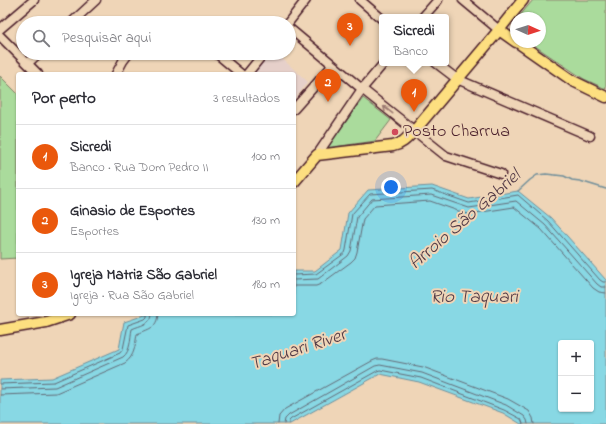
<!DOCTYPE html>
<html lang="pt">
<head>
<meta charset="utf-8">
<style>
  body { margin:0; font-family:"Indie Flower",sans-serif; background:#f2f2f3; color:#2b2b33 }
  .controls { position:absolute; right:12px; bottom:12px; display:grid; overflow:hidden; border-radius:4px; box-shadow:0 1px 3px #0004 }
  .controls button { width:36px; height:36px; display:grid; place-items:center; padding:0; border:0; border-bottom:1px solid #e1e1e2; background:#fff; color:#2b2b33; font:20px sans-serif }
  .compass { position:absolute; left:510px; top:12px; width:36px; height:36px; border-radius:50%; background:#fff; box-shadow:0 1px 3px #0004; rotate:93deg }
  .you { position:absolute; left:391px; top:187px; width:14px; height:14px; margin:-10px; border:3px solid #fff; border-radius:50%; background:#1a73e8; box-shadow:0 0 0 6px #1a73e833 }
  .badge { display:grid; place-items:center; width:26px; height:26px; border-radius:50%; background:#ea580c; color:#fff; font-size:13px; font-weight:700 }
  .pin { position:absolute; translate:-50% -33px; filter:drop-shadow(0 1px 2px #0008) }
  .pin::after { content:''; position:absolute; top:21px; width:14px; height:12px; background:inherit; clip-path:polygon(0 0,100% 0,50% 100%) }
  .popup { position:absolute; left:379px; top:14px; width:70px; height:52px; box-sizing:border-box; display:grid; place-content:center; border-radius:4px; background:#fff; filter:drop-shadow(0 1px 3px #0005); font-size:13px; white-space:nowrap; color:#7c7c81 }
  .popup b { font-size:15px; color:#2b2b33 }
  .popup::after { content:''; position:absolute; left:50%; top:100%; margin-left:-8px; border:8px solid transparent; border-top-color:#fff }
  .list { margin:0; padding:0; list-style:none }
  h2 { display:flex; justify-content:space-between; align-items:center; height:52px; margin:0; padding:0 16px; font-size:17px }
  h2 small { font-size:13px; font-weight:400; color:#7c7c81 }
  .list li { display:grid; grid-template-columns:26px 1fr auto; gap:12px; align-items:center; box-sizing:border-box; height:64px; padding:0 16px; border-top:1px solid #e1e1e2 }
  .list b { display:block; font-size:15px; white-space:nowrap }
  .list p { margin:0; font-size:13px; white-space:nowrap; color:#7c7c81 }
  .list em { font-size:13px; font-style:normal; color:#7c7c81 }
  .icon { flex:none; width:22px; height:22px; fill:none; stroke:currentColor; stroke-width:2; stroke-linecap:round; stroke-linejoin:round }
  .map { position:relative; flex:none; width:606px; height:424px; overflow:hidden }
  .search { position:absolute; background:#fff; box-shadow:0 1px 3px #0004; left:16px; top:16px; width:280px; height:44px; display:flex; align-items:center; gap:10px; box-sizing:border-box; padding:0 14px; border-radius:22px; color:#7c7c81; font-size:15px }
  .panel { position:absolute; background:#fff; box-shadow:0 1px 3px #0004; left:16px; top:72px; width:280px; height:244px; border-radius:4px }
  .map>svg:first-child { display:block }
  .built { fill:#e6d0ca }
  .green { fill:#aadb9c; stroke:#7a7d64 }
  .water { fill:#88d8e4; stroke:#6f8e9a; fill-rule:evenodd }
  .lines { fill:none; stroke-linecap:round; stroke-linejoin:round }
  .shore { stroke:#636975; stroke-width:1 }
  .stream { stroke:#6f8e9a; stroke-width:1.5 }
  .minor-casing { stroke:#4a1f2b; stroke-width:11 }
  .major-casing { stroke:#4a1f2b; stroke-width:13 }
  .minor { stroke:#efd5b7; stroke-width:8 }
  .major { stroke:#fddf80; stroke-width:10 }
  .oneway { stroke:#9c7a71 }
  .poi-dot { fill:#d1495b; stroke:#efd5b7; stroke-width:1.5 }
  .labels { text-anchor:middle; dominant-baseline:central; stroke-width:4; stroke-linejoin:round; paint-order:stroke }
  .poi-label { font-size:18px; fill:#4a1f2b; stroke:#efd5b7; text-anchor:start }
  .water-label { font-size:19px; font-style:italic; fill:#533b47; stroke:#efd5b7 }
</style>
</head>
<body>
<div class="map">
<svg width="606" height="424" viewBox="0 0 606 424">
  <rect width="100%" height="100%" fill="#efd5b7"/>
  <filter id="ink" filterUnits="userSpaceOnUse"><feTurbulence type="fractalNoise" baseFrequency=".025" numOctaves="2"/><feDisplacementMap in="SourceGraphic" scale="8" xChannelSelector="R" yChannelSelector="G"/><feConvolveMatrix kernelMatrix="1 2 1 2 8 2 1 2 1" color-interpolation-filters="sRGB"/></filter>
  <g filter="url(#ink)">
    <path class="built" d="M271,53H276L308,82L294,100V74H253Z"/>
    <path class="green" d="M533,0H606V89L584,79L529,42H540V18H518Z
      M0,76L18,94V258L0,259Z
      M363,98L391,120L375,141L327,148Z"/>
    <path class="water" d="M432,186L469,199L518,191L551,218L606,280V424H521L503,413L419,382L380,374L290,424H0V380L52,378L119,349L124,322L148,314H294V271H315L342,250L348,213L368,190ZM561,343H591V409H561Z"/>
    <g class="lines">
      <path class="shore" d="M294,275L316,274L345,253L346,250L352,214L370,194L432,190L469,203L518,195L548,221L600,280L603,282H606
        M294,280L318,279L348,256L351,251L357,217L372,199L431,195L469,208L516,201L545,225L597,284L601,287H606
        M294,286H316L321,284L351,262L355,258L357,252L363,219L375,205L430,201L464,213L469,214L514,207L541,229L593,288L599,292L606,293
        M0,384L54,382L120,353L123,349L128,325L145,319L147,317V314
        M0,389L55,387L123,357C131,351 130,338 132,329C140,325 151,325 152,314
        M0,395L56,393L125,363C135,356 135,345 137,334C148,329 157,329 158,314
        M278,424L279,416L285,409L372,361L377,359H382L423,367L508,399L529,411L533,418L534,424
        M284,424L285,419L289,415L375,366L380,365L422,373L506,405L524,416L527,420L528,424
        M289,424V421L291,419L377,371L380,370L421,378L504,410L521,419L522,421L523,424"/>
      <path class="stream" d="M518,191L530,180L537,175L546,174L564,176L572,180L580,181L606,189"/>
      <defs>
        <path id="minor" d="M360,0L382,19
          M463,0L499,30
          M423,17L438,0
          M71,23L96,0
          M288,23L306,0
          M289,28L362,89L446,156L501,174
          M0,29L34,0
          M0,36L38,74
          M216,53L241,74
          M28,63L39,53
          M436,63L457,79L590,136
          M116,74L123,61L129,53
          M247,74L264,53
          M294,109L333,65
          M317,155L362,89L384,63"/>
        <path id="major" d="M499,30L516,42
          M517,42L573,81L606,97
          M294,182L317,155L393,146C403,144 408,137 415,130L499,30L523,0
          M0,330L46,322L70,314"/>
      </defs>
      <use href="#minor" class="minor-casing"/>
      <use href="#major" class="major-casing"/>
      <use href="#minor" class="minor"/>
      <use href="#major" class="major"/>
    </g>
    <defs><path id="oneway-shaft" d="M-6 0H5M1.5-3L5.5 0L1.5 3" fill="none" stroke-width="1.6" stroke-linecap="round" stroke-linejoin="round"/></defs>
    <use class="oneway" href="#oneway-shaft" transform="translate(388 110) rotate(-142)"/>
  </g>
  <circle class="poi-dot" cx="395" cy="132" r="4"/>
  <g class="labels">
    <g class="poi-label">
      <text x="403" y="132">Posto Charrua</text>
    </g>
    <g class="water-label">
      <text transform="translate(465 220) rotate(-41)">Arroio São Gabriel</text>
      <text x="474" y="297">Rio Taquari</text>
      <text transform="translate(298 350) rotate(-18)">Taquari River</text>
    </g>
  </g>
</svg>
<div class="controls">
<button>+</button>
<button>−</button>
</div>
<svg class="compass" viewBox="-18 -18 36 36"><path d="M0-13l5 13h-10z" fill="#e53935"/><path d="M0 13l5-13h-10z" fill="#7c7c81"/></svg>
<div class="you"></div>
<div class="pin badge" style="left:414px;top:112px">1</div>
<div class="popup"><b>Sicredi</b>Banco</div>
<div class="pin badge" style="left:328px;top:102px">2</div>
<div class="pin badge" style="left:350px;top:46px">3</div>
<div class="search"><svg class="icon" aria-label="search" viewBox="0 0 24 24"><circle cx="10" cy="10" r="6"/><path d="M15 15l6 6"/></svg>Pesquisar aqui</div>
<section class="panel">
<h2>Por perto<small>3 resultados</small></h2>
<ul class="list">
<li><span class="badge">1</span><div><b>Sicredi</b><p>Banco · Rua Dom Pedro II</p></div><em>100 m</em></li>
<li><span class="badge">2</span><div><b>Ginasio de Esportes</b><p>Esportes</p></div><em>130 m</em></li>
<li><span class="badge">3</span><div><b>Igreja Matriz São Gabriel</b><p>Igreja · Rua São Gabriel</p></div><em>180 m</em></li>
</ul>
</section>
</div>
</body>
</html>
